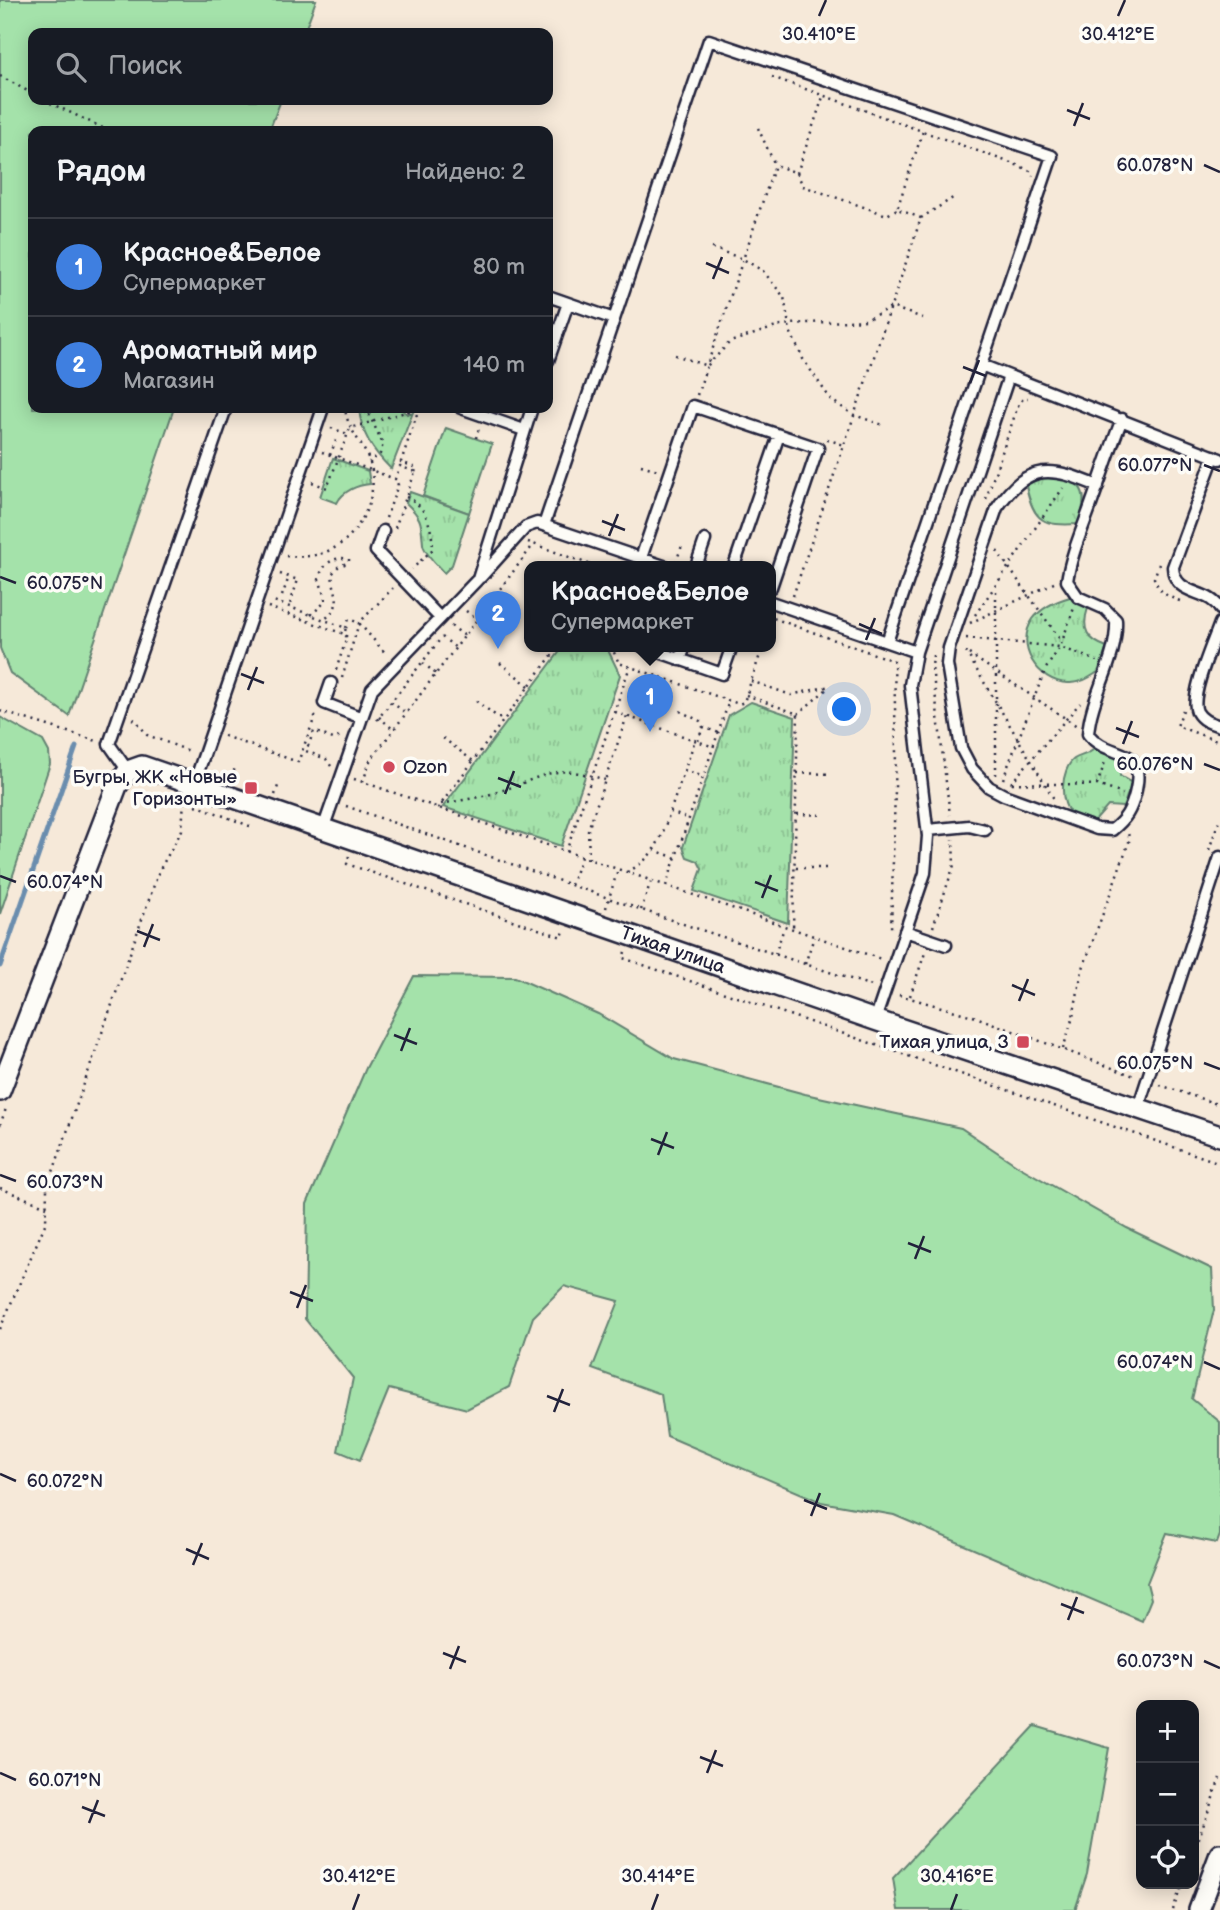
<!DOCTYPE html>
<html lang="ru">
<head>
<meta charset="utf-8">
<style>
  body { margin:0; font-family:"Balsamiq Sans",sans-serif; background:#242831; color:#f1f3f6 }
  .controls { position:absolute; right:21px; bottom:21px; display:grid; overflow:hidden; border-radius:14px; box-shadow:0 4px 18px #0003 }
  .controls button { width:63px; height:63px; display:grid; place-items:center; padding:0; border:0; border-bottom:2px solid #363941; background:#171b24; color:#f1f3f6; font:35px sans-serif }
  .you { position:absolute; left:845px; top:710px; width:24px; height:24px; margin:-18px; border:5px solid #fff; border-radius:50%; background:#1a73e8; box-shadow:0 0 0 10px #1a73e833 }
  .badge { display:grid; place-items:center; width:46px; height:46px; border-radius:50%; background:#d1495b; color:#fff; font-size:23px; font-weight:700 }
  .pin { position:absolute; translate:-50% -58px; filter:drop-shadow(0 2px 4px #0008) }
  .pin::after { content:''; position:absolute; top:37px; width:24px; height:21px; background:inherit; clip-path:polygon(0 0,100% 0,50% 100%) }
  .popup { position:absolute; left:524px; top:561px; width:252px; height:91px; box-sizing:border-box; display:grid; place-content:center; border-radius:14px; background:#171b24; filter:drop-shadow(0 2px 5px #0005); font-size:23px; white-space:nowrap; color:#9ea1a6 }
  .popup b { font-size:26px; color:#f1f3f6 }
  .popup::after { content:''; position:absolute; left:50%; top:100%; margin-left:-14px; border:14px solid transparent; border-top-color:#171b24 }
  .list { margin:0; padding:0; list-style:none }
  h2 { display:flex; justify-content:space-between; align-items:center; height:91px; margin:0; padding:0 28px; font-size:30px }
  h2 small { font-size:23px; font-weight:400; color:#9ea1a6 }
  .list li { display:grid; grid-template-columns:46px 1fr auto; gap:21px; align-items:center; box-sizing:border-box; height:98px; padding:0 28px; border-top:2px solid #363941 }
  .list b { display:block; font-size:26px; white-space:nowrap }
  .list p { margin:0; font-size:23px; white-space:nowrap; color:#9ea1a6 }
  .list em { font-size:23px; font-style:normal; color:#9ea1a6 }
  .icon { flex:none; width:38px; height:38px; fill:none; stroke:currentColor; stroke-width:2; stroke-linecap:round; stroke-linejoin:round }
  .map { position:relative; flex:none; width:1220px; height:1910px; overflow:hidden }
  .search { position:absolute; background:#171b24; box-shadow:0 4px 18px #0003; left:28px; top:28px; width:525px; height:77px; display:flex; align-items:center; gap:18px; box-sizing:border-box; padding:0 24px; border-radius:14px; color:#9ea1a6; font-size:26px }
  .panel { position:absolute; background:#171b24; box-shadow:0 4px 18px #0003; left:28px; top:126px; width:525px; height:287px; border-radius:14px }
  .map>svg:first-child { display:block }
  .grass { fill:#a4e2aa; stroke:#638272; stroke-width:2 }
  .park { fill:url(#park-tufts); stroke:#638272; stroke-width:2 }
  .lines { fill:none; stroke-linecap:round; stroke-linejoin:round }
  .stream { stroke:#6a8dae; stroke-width:5 }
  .service-casing { stroke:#22223b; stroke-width:15 }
  .minor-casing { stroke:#22223b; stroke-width:24 }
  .path { stroke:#22223b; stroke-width:2.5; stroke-dasharray:2 5; stroke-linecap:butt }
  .service { stroke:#fdfcf7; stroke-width:10 }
  .minor { stroke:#fdfcf7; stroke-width:19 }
  .ticks { fill:none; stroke:#22223b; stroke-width:2.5 }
  .poi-dot { fill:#d1495b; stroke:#fdfcf7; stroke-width:2.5 }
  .labels { text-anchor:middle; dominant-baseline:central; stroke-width:7; stroke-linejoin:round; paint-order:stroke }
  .poi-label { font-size:19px; fill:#22223b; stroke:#fdfcf7; text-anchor:end }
  .street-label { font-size:19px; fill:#22223b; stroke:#fdfcf7 }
  .ticks-label { font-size:18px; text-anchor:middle; fill:#22223b; stroke:#fdfcf7; stroke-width:7; stroke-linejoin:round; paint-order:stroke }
</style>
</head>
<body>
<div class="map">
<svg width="1220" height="1910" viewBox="0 0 1220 1910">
  <defs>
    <pattern id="park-tufts" width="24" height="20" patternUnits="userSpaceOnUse" patternTransform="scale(1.75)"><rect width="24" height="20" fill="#a4e2aa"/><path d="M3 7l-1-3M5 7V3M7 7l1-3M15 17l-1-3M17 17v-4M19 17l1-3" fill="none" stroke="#8dc293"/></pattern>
  </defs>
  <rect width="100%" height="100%" fill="#f6e9d9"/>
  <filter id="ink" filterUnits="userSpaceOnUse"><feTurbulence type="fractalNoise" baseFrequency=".0143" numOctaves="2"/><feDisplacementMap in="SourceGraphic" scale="14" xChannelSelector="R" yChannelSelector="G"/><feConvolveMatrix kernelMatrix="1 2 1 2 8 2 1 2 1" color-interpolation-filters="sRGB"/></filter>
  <g filter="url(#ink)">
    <path class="grass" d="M0,0H316L304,33H33V100H281L269,131H33V408H174L69,716L10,673L0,648Z
      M446,428L492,444L469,513L423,496Z
      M0,717L43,741L49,752L50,764L0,914Z
      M414,976L515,977L598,1014L674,1059L805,1094L961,1128L1018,1166L1127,1228L1212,1269L1214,1310L1192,1399L1220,1422V1535L1217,1543L1167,1533L1147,1583L1151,1599L1142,1621L894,1515L821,1502L667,1436L661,1394L592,1369L619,1301L564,1286L533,1317L509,1387L467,1409L389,1389L360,1460L338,1451L353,1378L305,1319L307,1204L366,1068Z
      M1035,1726L1109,1748L1087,1874L1075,1910H898L893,1878Z"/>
    <path class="park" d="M359,408H401L407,414L413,412L391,469C373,451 361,434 359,408Z
      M333,458L368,471L370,484C357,485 343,491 337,503L320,497Z
      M1044,475C1080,481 1092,486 1078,524C1043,526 1034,522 1026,486Z
      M410,492L469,513L452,565L444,573C438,566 424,553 423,544C421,523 423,519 406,503Z
      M1070,597L1088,608C1081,629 1087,640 1107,647L1098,672C1089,678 1079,684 1068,683C1038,682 1014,646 1033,619C1042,607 1056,601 1070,597Z
      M564,646L607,648L620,675L561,846L443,807Z
      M751,702L795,717L788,923L694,891L702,869L698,861L687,857L683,847L729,715Z
      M1094,749L1121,760L1120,776L1132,783L1123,807L1108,806L1094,822C1088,820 1079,818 1073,815C1058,805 1061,769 1074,759C1080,755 1088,755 1094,749Z"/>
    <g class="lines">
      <path class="stream" d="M0,966L76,747"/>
      <defs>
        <path id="service" d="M548,296L568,303L548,361
          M568,303L614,319
          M981,365L1220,459
          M461,408L524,430
          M1214,456L1173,567C1174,597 1209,588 1220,609
          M1098,486C1052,467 1029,461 997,508L949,648L947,664L961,748L972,769L989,787L1004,795L1097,829L1112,830C1126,819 1131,810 1135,794C1148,742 1109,761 1088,734C1091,694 1118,660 1116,620L1105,609L1078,597L1067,581C1071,554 1083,528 1092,502C1102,474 1111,446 1122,419
          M544,525L709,40L1052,156L887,642
          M383,531L376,551L440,618
          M641,558L693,406L818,448L771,587
          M696,566L705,540
          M734,566L779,435
          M481,577L526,527L537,523L664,566
          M771,602L916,652
          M1220,623C1214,641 1189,695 1197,712C1202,721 1211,723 1220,726
          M642,646L722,674L732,646
          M680,660L685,646
          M331,683L324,703L362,718
          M128,771L109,744L226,408
          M194,784L323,408
          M323,829L372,689L478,579L532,408
          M928,830L969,826L985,830
          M905,931L946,945
          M875,1020L925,873L928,836L910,685L916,652L1009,376
          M1138,1108L1220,857"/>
        <g id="minor">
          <path id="s1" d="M0,1091L117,786L128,771L142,766L875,1020L1220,1136"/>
          <path d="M1199,1910L1220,1854"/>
        </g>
      </defs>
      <use href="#service" class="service-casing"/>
      <use href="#minor" class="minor-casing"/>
      <path class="path" d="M0,76L33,94
        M772,77L1022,167L1030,171L1033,176
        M44,100L109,131
        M758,128L775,165
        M797,173L803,186L887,215L897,209
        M921,218L956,196
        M712,248L743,259L763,271L784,297L790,331L803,359L831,400L854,415L886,426
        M675,355L707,366L730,342L773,328L789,324L866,320L891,307L923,318
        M697,395L775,165L797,173L823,97
        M366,408L383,444L380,454L369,462
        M331,428L348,434
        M476,438L479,428
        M827,439L844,445
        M322,452L395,479L400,466L415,472
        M330,455L337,438
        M641,465L658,470
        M415,472L417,468L401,462L419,408
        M312,482L327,488L350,428L409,411L408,408
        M406,497C427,505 432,529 433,549L412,569
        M986,499L1019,403L1024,398H1028
        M386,518L398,485L395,479
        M395,528L415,472
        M528,542L594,566
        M997,551L1062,642
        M286,556C301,557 314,557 328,551C358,539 379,497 371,466C365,444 347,431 345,408
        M676,562L683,543
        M1159,564L1154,578C1159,592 1166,596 1180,601
        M280,574L298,580L289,607
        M282,596L289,577
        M793,596L921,218L897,209L923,131
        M268,607L344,634L346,628L271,600
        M466,611L478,619
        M311,615L325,602V595L319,580C321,565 334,555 349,559V562L338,567L332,574C334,596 345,602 324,620
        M975,615L1063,488
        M970,623L1056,582
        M771,624L773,618L894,661L896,753L891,930
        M451,626L465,636
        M346,628L349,619L359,623L387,655
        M442,637L456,648
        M966,638L1060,647L1097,661
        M611,646L619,663L739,704L744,702L763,646
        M966,652L1054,799
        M969,654L1077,726
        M933,655L932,667L950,815
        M423,663L436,674
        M500,663L529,686
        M336,670L347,637L344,634
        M342,678L359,623L393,588
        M751,681L791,695L830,686
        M746,695L798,714L793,929
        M476,701L503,721
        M391,702L406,713
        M1183,710L1177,726L1220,742
        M0,711L97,741
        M680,711L700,721L703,727L698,741
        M615,712L714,747
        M798,714L828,688
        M379,717L394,730
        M133,719L136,720L147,735L192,752
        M377,720L442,637
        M703,727L719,733
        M224,736L298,762L316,714
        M443,738L473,761
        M331,766L326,759L306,751L314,731L333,739L341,736
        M684,770L704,777
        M797,773L832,774
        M996,775V586
        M232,778L235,767
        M354,779L881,959
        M1003,779L1045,670L1060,647L1074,608
        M363,782L370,761L534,544
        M1011,783L1080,703
        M1012,783L1097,785L1123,794
        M1097,785L1105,762
        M275,795L279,783
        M441,804C461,800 481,798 500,791C548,776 552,762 605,780
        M196,805L252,827
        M346,806L668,919L872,986
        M438,808L559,646
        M670,812L689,819
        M797,814L825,815
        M654,850L676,858
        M1209,850L1220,817
        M566,852L630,666
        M349,856L347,864L562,937L564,931
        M589,859L588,830L627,716
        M796,868H831
        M627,872C645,863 653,853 662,835L695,740
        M571,885L581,857
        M666,886L729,701
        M606,908L618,869
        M641,910L651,881
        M933,927L954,865L953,839
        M625,952L623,958L1220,1163
        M775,954L784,928
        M805,964L814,937
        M899,995L973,1016L1134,1076
        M910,996L925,953
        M1063,1049L1073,1017L1082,971L1130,839L1128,834
        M1160,1085L1220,1105
        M0,1125L7,1106
        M0,1188L47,1207
        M0,1329L46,1222L47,1189L159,871L182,830L184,800
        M1194,1852L1220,1778
        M1173,1910L1182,1884"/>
      <use href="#service" class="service"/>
      <use href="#minor" class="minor"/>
    </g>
  </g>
  <path class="ticks" d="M819,16L826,0M1118,16L1125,0M1067,110L1090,119M1074,126L1083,103M1204,165L1220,172M706,263L729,273M713,279L722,257M963,367L986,376M970,383L979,360M1204,465L1220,471M602,521L625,530M609,536L618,514M0,577L16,583M859,624L882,634M866,640L875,618M241,674L264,683M248,690L257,667M1116,728L1139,737M1123,744L1132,721M1204,764L1220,770M498,778L521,787M505,794L514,771M0,876L16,882M755,882L778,891M762,898L771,875M137,931L160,940M144,947L153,924M1012,985L1035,995M1019,1001L1028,979M394,1035L417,1044M401,1051L410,1028M1204,1063L1220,1069M651,1139L674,1148M658,1155L667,1132M0,1175L16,1181M908,1243L931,1252M915,1259L924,1236M290,1292L313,1301M297,1308L306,1285M1204,1362L1220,1369M547,1396L570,1405M554,1412L563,1389M0,1474L16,1481M804,1500L827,1509M811,1516L820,1493M186,1549L209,1559M193,1565L202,1543M1061,1604L1084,1613M1068,1620L1077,1597M443,1653L466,1662M1204,1661L1220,1668M450,1669L459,1646M700,1757L723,1766M0,1773L16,1780M707,1773L716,1750M82,1807L105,1816M89,1823L98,1800M353,1910L359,1894M652,1910L658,1894M951,1910L957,1894"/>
  <g class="poi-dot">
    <circle cx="389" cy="767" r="7"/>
    <rect x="244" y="781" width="14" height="14" rx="3.5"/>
    <rect x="1016" y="1035" width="14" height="14" rx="3.5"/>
  </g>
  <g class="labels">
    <g class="poi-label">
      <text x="403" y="767" text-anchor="start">Ozon</text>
      <text x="237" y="777">Бугры, ЖК «Новые<tspan x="237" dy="22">Горизонты»</tspan></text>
      <text x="1009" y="1042">Тихая улица, 3</text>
    </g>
    <g class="street-label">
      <text stroke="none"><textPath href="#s1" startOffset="922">Тихая улица</textPath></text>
    </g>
  </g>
  <g class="ticks-label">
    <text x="819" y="40">30.410°E</text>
    <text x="1118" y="40">30.412°E</text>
    <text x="1155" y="171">60.078°N</text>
    <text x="1155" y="471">60.077°N</text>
    <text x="65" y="589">60.075°N</text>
    <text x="1155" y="770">60.076°N</text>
    <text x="65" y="888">60.074°N</text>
    <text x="1155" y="1069">60.075°N</text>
    <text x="65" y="1188">60.073°N</text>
    <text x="1155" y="1368">60.074°N</text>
    <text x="65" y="1487">60.072°N</text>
    <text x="1155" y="1667">60.073°N</text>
    <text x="65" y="1786">60.071°N</text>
    <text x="359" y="1882">30.412°E</text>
    <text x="658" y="1882">30.414°E</text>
    <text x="957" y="1882">30.416°E</text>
  </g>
</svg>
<div class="controls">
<button>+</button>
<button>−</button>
<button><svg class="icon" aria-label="locate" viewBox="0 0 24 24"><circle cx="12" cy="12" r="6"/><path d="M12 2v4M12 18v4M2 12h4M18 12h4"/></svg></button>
</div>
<div class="you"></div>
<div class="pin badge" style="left:650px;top:732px;background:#3f7fe0">1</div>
<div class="popup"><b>Красное&amp;Белое</b>Супермаркет</div>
<div class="pin badge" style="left:498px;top:649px;background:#3f7fe0">2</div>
<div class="search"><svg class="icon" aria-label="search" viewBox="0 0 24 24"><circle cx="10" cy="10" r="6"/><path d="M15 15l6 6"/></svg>Поиск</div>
<section class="panel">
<h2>Рядом<small>Найдено: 2</small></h2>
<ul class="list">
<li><span class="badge" style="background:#3f7fe0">1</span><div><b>Красное&amp;Белое</b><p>Супермаркет</p></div><em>80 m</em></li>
<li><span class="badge" style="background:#3f7fe0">2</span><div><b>Ароматный мир</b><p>Магазин</p></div><em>140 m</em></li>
</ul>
</section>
</div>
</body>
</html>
